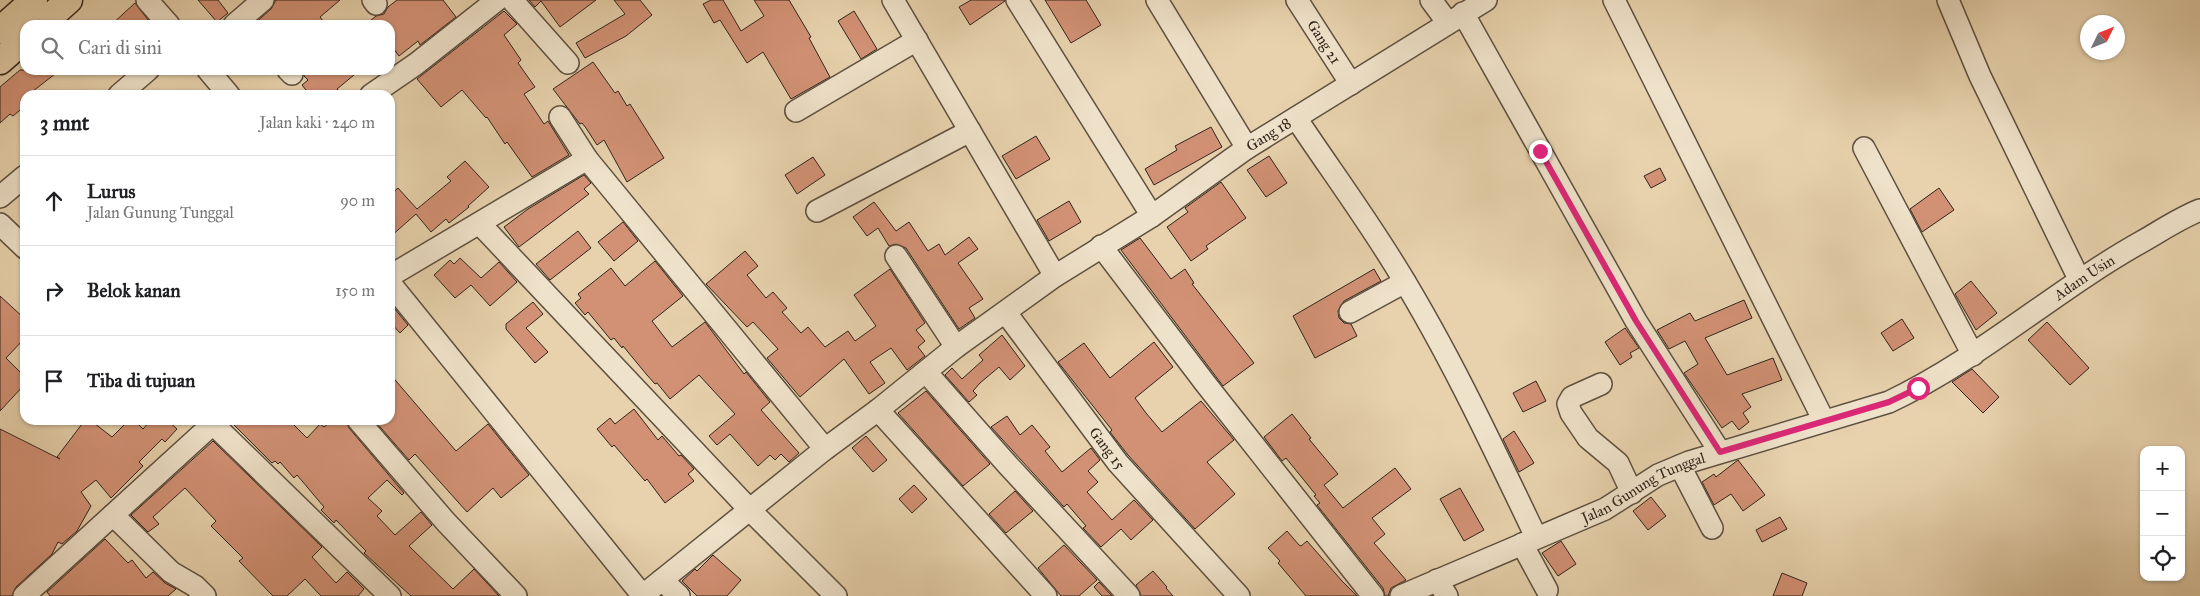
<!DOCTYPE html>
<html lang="id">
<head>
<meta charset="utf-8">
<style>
  body { margin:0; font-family:"IM FELL Great Primer",serif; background:#f6f6f6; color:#202124 }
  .controls { position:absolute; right:15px; bottom:15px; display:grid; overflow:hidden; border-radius:10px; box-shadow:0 1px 4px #0004 }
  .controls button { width:45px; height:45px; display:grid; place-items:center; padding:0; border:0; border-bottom:1px solid #e0e0e0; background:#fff; color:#202124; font:25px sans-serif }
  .compass { position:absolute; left:2080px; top:15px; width:45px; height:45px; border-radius:50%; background:#fff; box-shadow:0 1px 4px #0004; rotate:47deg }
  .stop { position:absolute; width:15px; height:15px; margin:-11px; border:4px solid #db2777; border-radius:50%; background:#fff }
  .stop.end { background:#db2777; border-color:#fff; box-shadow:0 1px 5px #0008 }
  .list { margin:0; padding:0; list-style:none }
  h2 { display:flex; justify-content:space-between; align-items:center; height:65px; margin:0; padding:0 20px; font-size:21px }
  h2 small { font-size:16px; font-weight:400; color:#757577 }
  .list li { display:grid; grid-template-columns:32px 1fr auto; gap:15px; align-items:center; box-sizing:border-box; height:90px; padding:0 20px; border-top:1px solid #e0e0e0 }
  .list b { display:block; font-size:19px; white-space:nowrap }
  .list p { margin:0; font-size:16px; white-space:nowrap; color:#757577 }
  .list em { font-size:16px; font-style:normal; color:#757577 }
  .icon { flex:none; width:28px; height:28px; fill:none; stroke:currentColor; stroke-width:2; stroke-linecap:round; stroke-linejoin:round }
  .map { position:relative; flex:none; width:2200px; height:596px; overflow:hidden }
  .search { position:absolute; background:#fff; box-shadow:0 1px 4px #0004; left:20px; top:20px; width:375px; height:55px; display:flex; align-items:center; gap:12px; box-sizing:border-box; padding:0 18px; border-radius:15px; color:#757577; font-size:19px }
  .panel { position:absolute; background:#fff; box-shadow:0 1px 4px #0004; left:20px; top:90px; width:375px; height:335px; border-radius:15px }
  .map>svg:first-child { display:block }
  .building { fill:#d29175; stroke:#30241b }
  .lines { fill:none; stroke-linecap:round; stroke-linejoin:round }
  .minor-casing { stroke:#5e5040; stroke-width:24 }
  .major-casing { stroke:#30241b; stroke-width:29 }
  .minor { stroke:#efe2ca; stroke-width:21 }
  .major { stroke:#e7d2ad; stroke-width:26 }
  .route { stroke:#db2777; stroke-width:6 }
  .labels { text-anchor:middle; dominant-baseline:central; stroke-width:4.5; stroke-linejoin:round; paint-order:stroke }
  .street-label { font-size:15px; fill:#30241b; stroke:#efe2ca }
</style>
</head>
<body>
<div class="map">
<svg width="2200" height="596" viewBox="0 0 2200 596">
  <rect width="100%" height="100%" fill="#e7d2ad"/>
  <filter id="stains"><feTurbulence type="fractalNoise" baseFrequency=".004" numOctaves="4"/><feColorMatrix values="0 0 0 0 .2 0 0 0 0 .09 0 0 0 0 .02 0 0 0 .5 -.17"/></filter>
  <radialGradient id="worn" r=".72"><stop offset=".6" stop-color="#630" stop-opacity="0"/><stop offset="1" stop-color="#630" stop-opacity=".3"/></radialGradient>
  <path class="building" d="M198,0H218L228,13L217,22Z
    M276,0H340L320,17L326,25H253L271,9Z
    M397,0H443L456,17L420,45L418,41L399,56L390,44V25H365L376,16L384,14L388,7Z
    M529,0H596L560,27L541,1L535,7Z
    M614,0H640L652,15L626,36L585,58L576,43L625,14Z
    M711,0H723L741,31L764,16L754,0H789L811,37L809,38L830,77L791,99L763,52L747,63L720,20L714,23L703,4Z
    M971,0H1005V1L970,25L959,7Z
    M1045,0H1086L1101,25L1071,43Z
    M135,3L152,25H111Z
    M504,11L517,24L504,35L521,60L518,63L535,87L524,94L544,124L548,121L569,155L532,177L507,142L505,144L487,117L486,118L462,90L441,107L417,79Z
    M854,11L877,49L861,59L838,21Z
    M593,62L615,93L618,91L627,106L630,104L664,158L627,182L604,140L597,145L586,128L582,123L580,124L553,89Z
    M20,70H60L28,95H25V106L13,116L10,114L0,123V87Z
    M304,70H360L337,89L342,95H310L302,85L308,80L304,76Z
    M1211,127L1222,147L1154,185L1145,169L1177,150L1175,146Z
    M1036,136L1050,159L1016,179L1002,156Z
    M1269,156L1287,183L1266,197L1247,170Z
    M813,157L825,175L797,194L785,175Z
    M465,161L489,187L468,206L469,207L449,223L446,219L431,232L416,214L390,237V195L398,188L417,209L451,181L447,177Z
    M1660,168L1666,180L1651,188L1644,176Z
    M584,175L591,183L584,189L589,194L519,247L504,227L528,209Z
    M1221,182L1246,218L1206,246L1208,249L1191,261L1167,227L1188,212L1185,208Z
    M1939,188L1954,210L1922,232L1910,209Z
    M1069,201L1081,222L1049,241L1037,220Z
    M874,202L896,231L909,222L928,251L939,244L945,255L969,237L978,249L958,263L983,299L969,308L975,318L959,329L906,248L896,244L889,246L878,228L867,236L853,217Z
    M623,222L638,241L614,261L598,242Z
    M578,231L591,248L550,280L536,264Z
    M1140,238L1171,279L1185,269L1194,283L1192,284L1254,363L1223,386L1121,250Z
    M745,251L758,266L747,275L766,298L773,292L787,308L782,312L801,333L808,327L825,347L848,331L855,341L876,326L854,295L890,269L925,323L916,330L925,341L918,347L925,356L907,370L891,348L870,362L885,383L869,394L844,359L800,397L767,358L778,349L753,322L747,327L706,284Z
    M460,258L481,278L499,262L517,282L490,306L471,285L455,298L434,275L450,260L454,264Z
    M655,261L683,296L652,321L672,347L705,322L744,374L746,372L770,402L761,410L799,453L789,462L781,454L775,460L770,455L758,466L730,434L717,445L709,436L735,414L699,375L670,399L657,383L655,384L647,375L623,346L622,348L614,338L611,340L588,312L585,315L575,303L581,298L578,294L611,268L625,286Z
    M1374,269L1381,281L1344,301L1338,311L1339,318L1344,323L1351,324L1357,336L1315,358L1293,316Z
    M1971,281L1997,313L1976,330L1955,294Z
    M0,296L25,319V338L6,358L25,377V384L0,411Z
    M1744,300L1752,318L1705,338L1727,375L1773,358L1782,380L1742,394L1751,407L1743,413L1749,422L1739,430L1732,421L1722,428L1684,373L1698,364L1685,341L1669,349L1657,330L1690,313L1695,321Z
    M533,302L543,314L526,328L548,352L535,363L506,329V324Z
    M390,303L408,325L400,333L390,322Z
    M1902,319L1914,338L1893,351L1881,333Z
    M2047,322L2089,368L2070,385L2028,340Z
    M1625,328L1639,348L1630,353L1632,357L1620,365L1605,342Z
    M1002,335L1025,366L1010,380L999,367L980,383L973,391L977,395L969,402L945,375L952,368L962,379L983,360L979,355Z
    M1154,342L1173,367L1135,398L1146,413L1162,432L1201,401L1234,440L1207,462L1235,494L1195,529L1128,455L1110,432L1112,430L1058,362L1084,343L1110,378Z
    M1972,369L1999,397L1983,413L1952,382Z
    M390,374L456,451L488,424L529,475L501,498L493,488L467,512L415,454L409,460L374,420H390Z
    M1536,381L1546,401L1523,412L1513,393Z
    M926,391L990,464L963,486L898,413Z
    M634,409L658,440L662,436L679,456L681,455L694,469L688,474L694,481L665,503L647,479L645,481L614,445L612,447L597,429L610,418L615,424Z
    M1292,414L1311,438L1309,439L1338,474L1324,485L1343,508L1395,468L1411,489L1372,518L1385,534L1374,543L1406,580L1391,588L1388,596H1385L1383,588L1317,505L1320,503L1314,496L1316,495L1286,458L1282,461L1264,437Z
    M1007,416L1020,435L1032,425L1050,447L1045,451L1062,472L1091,448L1100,460L1088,471L1098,482L1087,492L1112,520L1134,500L1153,520L1131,540L1121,529L1101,547L1083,528L1086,526L1067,504L1064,507L991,427Z
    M85,420H90L112,437L129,420H134L143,429L151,420H167L177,429L165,442L162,439L139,462L143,466L111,498L96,480L81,492L91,506L77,531L62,544L58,542L52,554L16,587L12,596H0V429L60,459L57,457Z
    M229,420H289L307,438L320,424L324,427L332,420H346L349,428L404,493L402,495L387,480L368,498L382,511L377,516L395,535L421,512L432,525L409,546L453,589L474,569L499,596H411L364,553L366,551L336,520L334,523L321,510L324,507L297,475L294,478L280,462L278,464L275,461L272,463Z
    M1514,431L1534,463L1519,472L1503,439Z
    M866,436L887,460L873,472L852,448Z
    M213,441L322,547L312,557L336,583L347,572L364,589L358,596H321L305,579L287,596H273L239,561L243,558L211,526L216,521L185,488L153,517L159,524L148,532L131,515Z
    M1738,460L1765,495L1743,511L1731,494L1714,505L1702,482L1714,474L1716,477Z
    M914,485L927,499L912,513L899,499Z
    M1460,488L1484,530L1464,541L1440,499Z
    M1015,491L1033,511L1006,533L989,514Z
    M1651,497L1666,516L1648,530L1633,511Z
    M1780,517L1787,529L1762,542L1756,530Z
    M1287,531L1299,545L1301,546L1307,541L1342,581L1357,596H1306L1278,563L1280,561L1268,548Z
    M105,539L128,563L132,560L146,578L153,572L165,583L176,589L168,596H50L47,592Z
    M1561,541L1576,564L1558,576L1542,553Z
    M1064,545L1097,580L1079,596H1061L1038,568Z
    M713,555L741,580L727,596H697L682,581L695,569L697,571Z
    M1153,571L1167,587L1166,588L1173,596H1141L1136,585Z
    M1782,573L1807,583L1802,596H1773Z
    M1099,582L1112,596H1102L1094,587Z"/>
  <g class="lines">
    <defs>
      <g id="minor">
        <path d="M147,0L169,25"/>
        <path d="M373,0L376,4"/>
        <path d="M512,0L568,63"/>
        <path d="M893,0L1055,276"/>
        <path d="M1017,0L1152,216"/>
        <path d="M1157,0L1247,148"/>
        <path id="s1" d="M1297,0L1351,84"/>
        <path d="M1431,0L1448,23"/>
        <path d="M1614,0L1824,421"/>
        <path d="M1948,0L1980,76L2079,279"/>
        <path d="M1463,13L1636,321L1720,452"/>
        <path d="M234,25L263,0"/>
        <path d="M208,70L229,95"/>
        <path d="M288,70L292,74"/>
        <path d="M119,95L148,70"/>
        <path d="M371,95L416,64L497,0"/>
        <path d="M796,111L917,40"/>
        <path d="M560,117L587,159"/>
        <path d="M1296,118C1330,169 1367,219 1399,272C1451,357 1493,447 1536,537"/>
        <path d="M1864,148L1973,355"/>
        <path d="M0,197L25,176"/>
        <path d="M817,211L970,131"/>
        <path d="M0,224L25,248"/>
        <path d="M480,224L750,510L836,596"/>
        <path d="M1101,246L1205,383L1373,596"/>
        <path d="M896,256L956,347"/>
        <path d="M390,276L587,159L825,449"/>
        <path d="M390,283L643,596"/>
        <path d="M1350,312L1405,282"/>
        <path id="s2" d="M1006,313L1118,463L1239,596"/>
        <path d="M926,372L1006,463L1129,596"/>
        <path d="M1601,384L1572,397L1568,404L1571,413L1588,438L1618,463L1632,493"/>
        <path d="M878,410L1046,596"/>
        <path d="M209,420L390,596"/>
        <path d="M358,420L445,521L516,596"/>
        <path d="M1680,466L1712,528"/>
        <path d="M113,515L171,572L195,586L205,596"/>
        <path d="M1522,544L1547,590"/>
        <path d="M662,580L679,596"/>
        <path d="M1437,580L1447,596"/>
        <path d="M24,596L217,420"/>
        <path id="s3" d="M642,596L825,449L878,410L956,347L1055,276L1152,216L1247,148L1486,0"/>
        <path id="s4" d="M1401,596L1605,509L1658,475L1689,462L1889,402C1980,359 2055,290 2143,241C2162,230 2180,218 2200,210"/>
      </g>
      <path id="major" d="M41,25L69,0
        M0,30L34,0
        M0,61L25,39"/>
    </defs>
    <use href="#minor" class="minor-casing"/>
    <use href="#major" class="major-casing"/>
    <use href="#minor" class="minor"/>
    <use href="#major" class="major"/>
  </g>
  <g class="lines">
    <path class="route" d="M1540,151L1636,321L1720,452L1889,402L1918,388"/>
  </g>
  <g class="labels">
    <g class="street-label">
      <text stroke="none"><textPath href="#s1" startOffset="50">Gang 21</textPath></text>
      <text stroke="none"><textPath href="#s3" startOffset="779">Gang 18</textPath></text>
      <text stroke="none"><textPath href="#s4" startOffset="759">Adam Usin</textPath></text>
      <text stroke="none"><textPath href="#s2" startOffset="169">Gang 15</textPath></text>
      <text stroke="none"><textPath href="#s4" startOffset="266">Jalan Gunung Tunggal</textPath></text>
    </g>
  </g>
  <rect width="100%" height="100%" filter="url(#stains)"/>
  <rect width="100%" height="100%" fill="url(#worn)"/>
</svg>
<div class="controls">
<button>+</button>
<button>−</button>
<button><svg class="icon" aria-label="locate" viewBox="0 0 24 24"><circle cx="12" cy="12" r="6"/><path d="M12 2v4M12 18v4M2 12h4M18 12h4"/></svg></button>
</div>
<svg class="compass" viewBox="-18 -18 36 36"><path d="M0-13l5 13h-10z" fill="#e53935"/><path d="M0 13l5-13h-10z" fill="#757577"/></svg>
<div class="stop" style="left:1918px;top:388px"></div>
<div class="stop end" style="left:1540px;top:151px"></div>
<div class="search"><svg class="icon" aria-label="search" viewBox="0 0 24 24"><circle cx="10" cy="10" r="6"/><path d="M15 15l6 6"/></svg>Cari di sini</div>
<section class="panel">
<h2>3 mnt<small>Jalan kaki · 240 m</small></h2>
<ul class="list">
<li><svg class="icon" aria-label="ahead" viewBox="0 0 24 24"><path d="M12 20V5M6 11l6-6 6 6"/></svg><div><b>Lurus</b><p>Jalan Gunung Tunggal</p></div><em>90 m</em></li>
<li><svg class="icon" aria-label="right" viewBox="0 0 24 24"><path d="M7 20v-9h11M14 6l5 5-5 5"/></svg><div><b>Belok kanan</b></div><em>150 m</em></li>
<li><svg class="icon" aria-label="arrive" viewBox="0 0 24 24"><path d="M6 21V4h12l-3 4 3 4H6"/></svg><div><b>Tiba di tujuan</b></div></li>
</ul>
</section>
</div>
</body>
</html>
